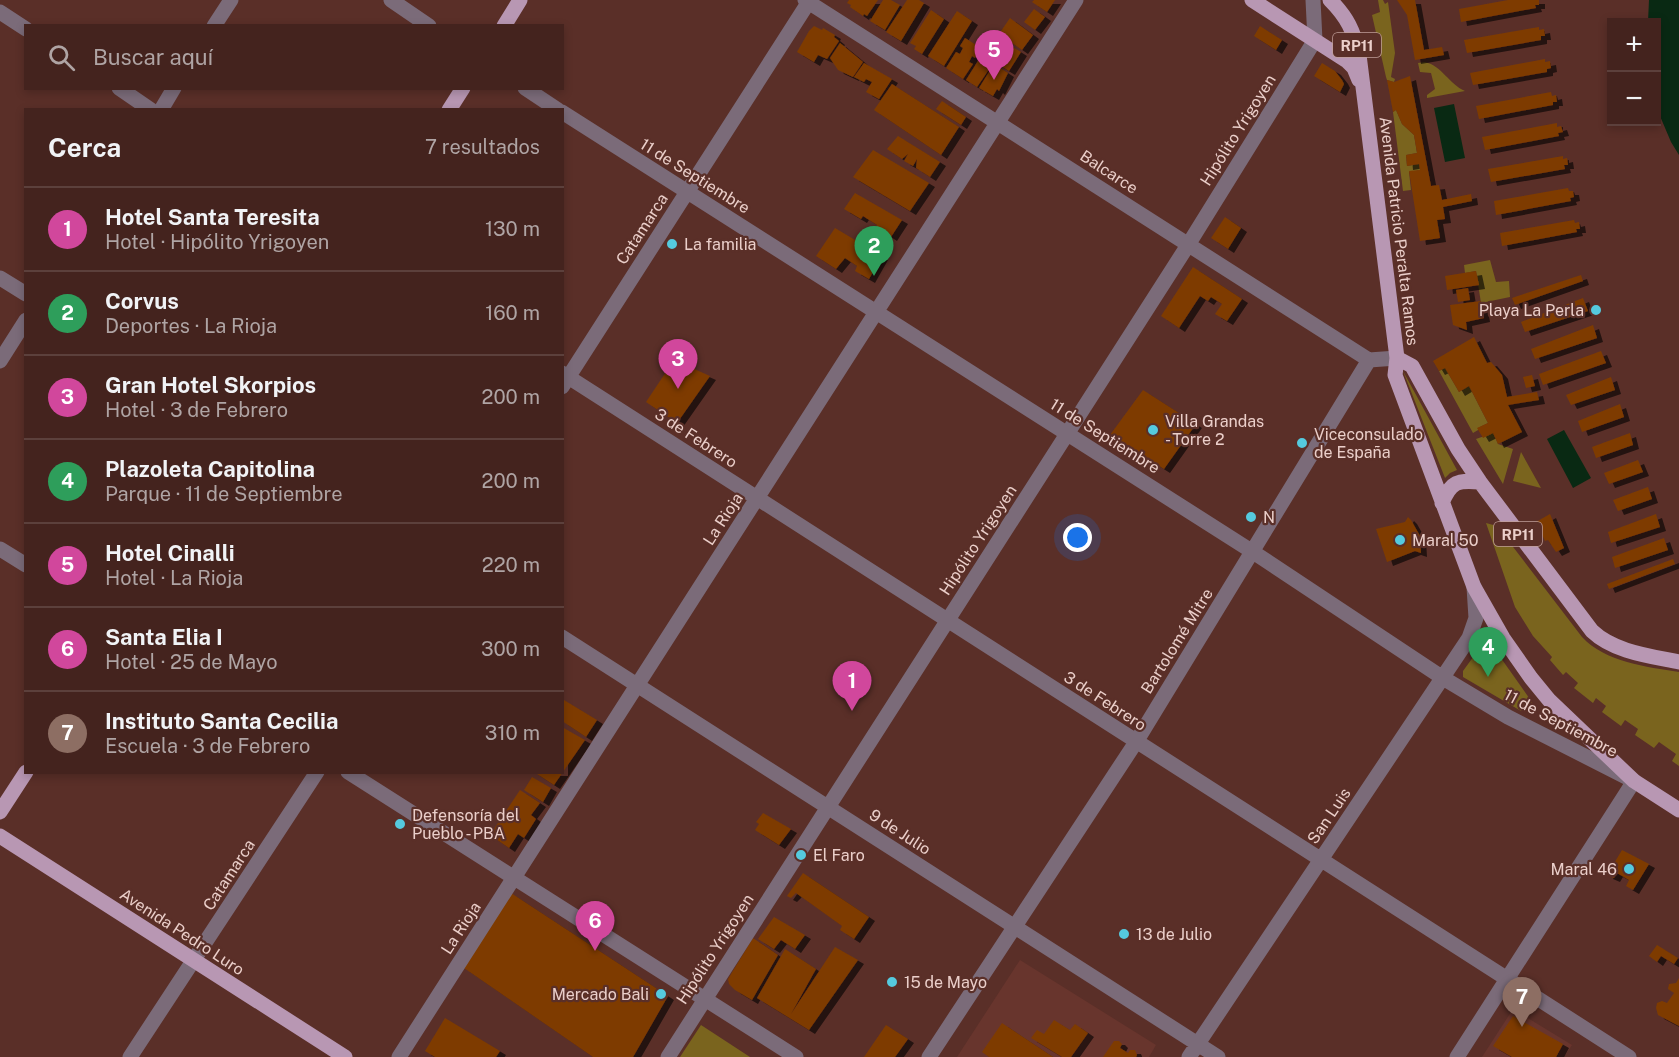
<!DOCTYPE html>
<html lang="es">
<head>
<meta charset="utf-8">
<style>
  body { margin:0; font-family:"Public Sans",sans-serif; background:#4b2b27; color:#f1f3f6 }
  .controls { position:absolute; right:18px; top:18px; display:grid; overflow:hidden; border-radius:0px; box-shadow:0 3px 9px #0003 }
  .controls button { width:54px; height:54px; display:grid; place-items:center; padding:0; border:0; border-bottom:2px solid #5c403c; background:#44231e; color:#f1f3f6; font:30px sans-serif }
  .you { position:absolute; left:1078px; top:538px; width:21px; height:21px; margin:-15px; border:4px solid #fff; border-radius:50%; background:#1a73e8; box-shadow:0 0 0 9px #1a73e833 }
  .badge { display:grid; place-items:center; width:39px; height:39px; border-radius:50%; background:#db2777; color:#fff; font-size:20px; font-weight:700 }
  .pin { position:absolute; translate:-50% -50px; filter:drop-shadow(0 2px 3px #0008) }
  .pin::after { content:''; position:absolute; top:32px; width:21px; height:18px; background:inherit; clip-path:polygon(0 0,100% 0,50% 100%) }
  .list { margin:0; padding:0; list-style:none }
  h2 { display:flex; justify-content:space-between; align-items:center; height:78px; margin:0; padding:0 24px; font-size:26px }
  h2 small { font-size:20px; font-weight:400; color:#afa4a4 }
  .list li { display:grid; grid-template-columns:39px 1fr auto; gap:18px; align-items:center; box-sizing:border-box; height:84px; padding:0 24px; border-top:2px solid #5c403c }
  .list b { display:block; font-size:22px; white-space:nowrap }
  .list p { margin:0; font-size:20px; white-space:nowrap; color:#afa4a4 }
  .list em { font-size:20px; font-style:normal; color:#afa4a4 }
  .icon { flex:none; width:33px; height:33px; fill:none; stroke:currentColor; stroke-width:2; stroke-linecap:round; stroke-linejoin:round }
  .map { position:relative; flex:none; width:1679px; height:1057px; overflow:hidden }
  .search { position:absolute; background:#44231e; box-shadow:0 3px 9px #0003; left:24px; top:24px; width:540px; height:66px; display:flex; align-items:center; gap:15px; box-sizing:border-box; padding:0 21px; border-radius:0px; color:#afa4a4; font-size:22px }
  .panel { position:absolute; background:#44231e; box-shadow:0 3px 9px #0003; left:24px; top:108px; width:540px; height:666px; border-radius:0px }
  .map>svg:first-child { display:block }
  .built { fill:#68352d }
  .green { fill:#7a641e }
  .water { fill:#092913 }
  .building { fill:#7e3b06; filter:url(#shadow) }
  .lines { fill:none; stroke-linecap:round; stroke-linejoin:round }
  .minor { stroke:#7b6b79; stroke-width:15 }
  .major { stroke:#b897b3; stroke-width:15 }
  .poi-dot { fill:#55cade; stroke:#5a2f28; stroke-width:2 }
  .labels { text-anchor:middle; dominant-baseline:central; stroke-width:4.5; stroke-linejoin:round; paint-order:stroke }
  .shield { fill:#5a2f28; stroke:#c09f99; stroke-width:1.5 }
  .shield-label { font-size:15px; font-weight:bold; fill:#ebcfca }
  .street-label { font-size:16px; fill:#ebcfca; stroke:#5a2f28 }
  .poi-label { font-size:16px; fill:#ebcfca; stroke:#5a2f28; text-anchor:start }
</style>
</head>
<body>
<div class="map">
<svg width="1679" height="1057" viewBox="0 0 1679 1057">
  <defs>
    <filter id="shadow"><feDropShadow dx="6" dy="4" stdDeviation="0" flood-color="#0009"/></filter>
  </defs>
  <rect width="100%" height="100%" fill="#5a2f28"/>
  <path class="built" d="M1020,960L1156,1045L1149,1057H957Z
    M1513,1009L1572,1045L1564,1057H1482Z"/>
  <path class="green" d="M1378,0H1383L1385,4L1388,2L1395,53L1391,77L1395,79L1394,82L1387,80L1386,77L1372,15L1380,12Z
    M1425,62C1442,66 1449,84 1465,91L1427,98V95L1435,89L1431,73L1420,72L1418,63Z
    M1396,110L1402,124L1414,135L1417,153L1406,155L1407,166L1419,164L1420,170L1409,172L1411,190L1403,191L1393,112Z
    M1490,260L1496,282L1509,281L1510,297L1481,303L1476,271L1465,273L1464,265Z
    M1445,368L1459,392L1469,386L1488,423L1478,428V430L1473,433L1439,371Z
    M1403,371L1457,470L1450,473L1445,478Z
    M1493,433L1498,444L1513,449L1503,484L1476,439Z
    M1521,452L1541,488L1513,481Z
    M1486,523L1497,526L1582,637C1605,662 1647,667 1679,672V766L1672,761L1676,754L1659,742L1654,748L1635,735L1638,729L1625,720L1621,726L1602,712L1606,706L1596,698L1593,703L1574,688L1578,683L1566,672L1563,675L1550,660L1552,657L1533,636L1515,607Z
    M1484,642L1491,644L1532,702L1529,710L1521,711L1463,677V671Z
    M701,1025L750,1057H680Z"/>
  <path class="water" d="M1649,0H1679V155L1671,142L1657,109L1656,22H1648Z
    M1454,104L1465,158L1445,162L1434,108Z
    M1564,430L1591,478L1573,488L1547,439Z"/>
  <path class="building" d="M849,0H878L867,16L864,14L863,16L850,7L851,5L847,3Z
    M883,0H891L900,5L885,30L870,21Z
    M907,0H919L924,3L901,41L886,32Z
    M1034,0H1055L1047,12L1032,2Z
    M1397,0H1415L1424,50L1442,47L1444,55L1415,60L1407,15Z
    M1508,0H1539V5H1535L1536,8L1461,22L1459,9Z
    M1034,9L1045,17L1035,30L1024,22Z
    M931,10L944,19L922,54L914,49L916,46L910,43Z
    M957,11L972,21L944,66L928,56Z
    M1010,18L1033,35L1022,50L999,34Z
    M814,26L822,30L823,28L835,35L834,37L839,41L827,59L818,55L814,62L797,52L809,31Z
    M1260,26L1282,40L1276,50L1254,36Z
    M1539,27V30L1544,29L1545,36H1541V40L1467,53L1464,40Z
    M995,36L1021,52L1009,71L983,55Z
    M965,38L981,48L975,58L972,56L969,62L973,64L963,79L946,68L956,52L960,54L963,48L960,46Z
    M840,43L863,62L853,77L838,70L830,58Z
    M1545,59V62L1550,61L1551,68L1547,69V72L1473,85L1470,73Z
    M978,61L990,68L977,87L966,80Z
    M864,63L892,79L879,99L866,92L872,82L866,79L864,82L854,77Z
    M1322,63L1335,71L1342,80L1344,84L1340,92L1314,76Z
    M994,64L1008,73L999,91L997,89L993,96L979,88Z
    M1410,76L1431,186L1439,185L1442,200L1471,194L1472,201L1443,207L1445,219L1437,220L1440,238L1420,241L1409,171L1420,170L1419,164L1407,166L1406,155L1417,153L1414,135L1402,124L1396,110L1393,112L1387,80L1394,82Z
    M892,84L959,127L941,155L874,110Z
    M1551,92L1552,96L1556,95L1557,102H1553V105L1479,119L1476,106Z
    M942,101L966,117L961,125L936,109Z
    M1557,123V127L1561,126L1563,132L1558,133L1559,136L1485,150L1482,137Z
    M898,136L940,162L930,177L916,168L917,159L913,166L904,161L908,154L902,159L887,149Z
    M873,150L929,183L910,211L853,177Z
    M1563,156V159L1567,158L1568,165H1564L1565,169L1491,182L1488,169Z
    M1568,188L1569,191H1573L1574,197L1570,198L1571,201L1496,215L1494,201Z
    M855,193L902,220L891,237L876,227L877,225L863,216L861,219L844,209Z
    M1225,217L1241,228L1228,249L1211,238Z
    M1574,220L1575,223L1579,222L1580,229H1576L1577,232L1502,246L1500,233Z
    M835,228L882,256L869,279L855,271L857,266L845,258L836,269L816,256Z
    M864,229L886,244L881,252L859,237Z
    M1193,267L1242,299L1227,321L1215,314L1222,304L1211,297L1208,301L1200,296L1179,328L1161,316Z
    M1476,271L1479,285L1447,290L1445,276Z
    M1581,275L1583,281L1515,305L1512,298Z
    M1468,288L1470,300L1458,302L1456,290Z
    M1583,298L1588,311L1525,332L1521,322Z
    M1481,301L1484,318L1466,322L1467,330L1453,325L1450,305Z
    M1593,325L1597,338L1535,359L1531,349Z
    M1474,337L1487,363L1491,362L1502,375L1507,397L1537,392L1539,400L1508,405L1522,432L1498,444L1493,433L1483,438L1477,428L1488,423L1469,386L1459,392L1445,368L1439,371L1433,361Z
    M1601,351L1606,363L1543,385L1539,374Z
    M674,360L710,376L677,423L646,402Z
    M1532,375L1535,386L1526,388L1523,377Z
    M1611,377L1615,390L1571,405L1566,395Z
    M1143,390L1196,424L1164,469L1110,435Z
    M1620,404L1624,417L1582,432L1578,421Z
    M1630,433L1633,445L1596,458L1592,447Z
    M1638,460L1643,472L1609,484L1604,473Z
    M1648,487L1652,499L1618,511L1613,500Z
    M1550,514L1564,548L1556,552L1548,540L1545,541L1536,522Z
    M1656,514L1660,527L1611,543L1608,532Z
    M1408,517L1411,520L1420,536L1421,553L1415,551L1387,562L1376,529L1405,522Z
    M1664,538L1668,550L1615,568L1612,557Z
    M1673,559L1675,564L1609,589L1607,584Z
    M564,700L597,720L586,737L562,721Z
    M562,727L585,740L554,785L534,772H562Z
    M532,777L551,788L543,802L524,790Z
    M520,790L540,803L531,815L536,819L524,838L518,834L509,848L490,835Z
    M763,813L791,829L779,845L755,830L759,824L756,822Z
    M1622,850L1649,864L1633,890L1626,886L1629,880L1617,873L1614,878L1607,875Z
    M803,873L869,917L854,939L840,930L842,926L796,893L791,898L787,896Z
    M511,893L668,996L633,1057H593L464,968Z
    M774,917L805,935L795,949L781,940L774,949L758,939Z
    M753,938L778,955L752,1000L735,990L729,984L728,979Z
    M1657,945L1678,958L1674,964L1661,956L1657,962L1649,956Z
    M835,947L858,960L809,1030L757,998L785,949L816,969L791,1014Z
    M1679,978V1026L1658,1015L1656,1008L1657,1003L1662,1001L1667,1003L1674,993L1668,989L1669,984L1676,983Z
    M1513,1016L1563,1044L1556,1057H1512L1493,1046Z
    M445,1018L500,1051L496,1057H435L425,1051Z
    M1054,1020L1070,1030L1075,1024L1088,1033L1071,1057H1062L1031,1038L1037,1030L1044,1034Z
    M1002,1023L1053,1057H989L982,1052Z
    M886,1025L908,1039L895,1057H864Z
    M1114,1041H1119L1122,1044L1120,1048L1128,1053L1130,1050H1135L1137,1055L1136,1057H1103Z"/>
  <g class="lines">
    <path class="minor" d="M391,0L429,26
      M805,0L1369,360L1397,358
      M0,12L26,29
      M214,26L231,0
      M119,88L151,110
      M525,88L558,110
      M161,110L174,88
      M562,112L1253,552L1443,678L1508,717L1634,781L1457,1057
      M0,278L26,294
      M0,361L26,320
      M562,373L1629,1057
      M562,387L810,0
      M0,549L26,565
      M562,637L1218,1057
      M348,772L796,1057
      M130,1057L317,772
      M399,1057L1076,0
      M668,1057L1188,245L1315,40L1313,0
      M929,1057L1136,742L1369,360
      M1189,1057L1469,638L1476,618L1474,587"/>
    <path class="major" d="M1252,0L1347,61L1354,68L1359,80
      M1330,0C1347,17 1354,31 1359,55L1397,358L1395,375L1474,587L1503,638L1531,678L1549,700L1634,781L1679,810
      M504,26L520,0
      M449,110L463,88
      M1397,358L1412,366L1458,449L1480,482L1592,631C1614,652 1650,656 1679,662
      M1442,503C1451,481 1458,480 1480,482
      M0,812L26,772
      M0,836L345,1057"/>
  </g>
  <g class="poi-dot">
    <circle cx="672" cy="244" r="6"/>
    <circle cx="1596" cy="310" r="6"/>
    <circle cx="1153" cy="430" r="6"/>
    <circle cx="1302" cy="443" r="6"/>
    <circle cx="1251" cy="517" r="6"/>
    <circle cx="1400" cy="540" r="6"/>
    <circle cx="400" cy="824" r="6"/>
    <circle cx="801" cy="855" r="6"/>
    <circle cx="1629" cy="869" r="6"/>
    <circle cx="1124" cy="934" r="6"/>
    <circle cx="892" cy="982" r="6"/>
    <circle cx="661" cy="994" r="6"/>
  </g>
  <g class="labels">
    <g class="shield">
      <rect x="1333" y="33" width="48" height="24" rx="4.5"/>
      <rect x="1494" y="522" width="48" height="24" rx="4.5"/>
    </g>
    <g class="shield-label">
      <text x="1357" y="45">RP11</text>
      <text x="1518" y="534">RP11</text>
    </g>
    <g class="street-label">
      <text transform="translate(1238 130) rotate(-58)">Hipólito Yrigoyen</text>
      <text transform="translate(1109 172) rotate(33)">Balcarce</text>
      <text transform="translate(695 176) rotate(32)">11 de Septiembre</text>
      <text transform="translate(642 229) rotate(-57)">Catamarca</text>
      <text transform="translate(1399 231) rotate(83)">Avenida Patricio Peralta Ramos</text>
      <text transform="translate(1105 436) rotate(32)">11 de Septiembre</text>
      <text transform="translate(696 438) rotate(33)">3 de Febrero</text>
      <text transform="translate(723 519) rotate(-57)">La Rioja</text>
      <text transform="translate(978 540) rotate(-57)">Hipólito Yrigoyen</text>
      <text transform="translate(1177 641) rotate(-58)">Bartolomé Mitre</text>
      <text transform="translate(1105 701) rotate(33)">3 de Febrero</text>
      <text transform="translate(1561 723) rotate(28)">11 de Septiembre</text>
      <text transform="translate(1329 816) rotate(-56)">San Luis</text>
      <text transform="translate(900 832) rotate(33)">9 de Julio</text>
      <text transform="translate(229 875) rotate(-57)">Catamarca</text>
      <text transform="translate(461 928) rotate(-57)">La Rioja</text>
      <text transform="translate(182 932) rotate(33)">Avenida Pedro Luro</text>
      <text transform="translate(715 949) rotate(-57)">Hipólito Yrigoyen</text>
    </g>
    <g class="poi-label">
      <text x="684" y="244">La familia</text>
      <text x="1584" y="310" text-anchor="end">Playa La Perla</text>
      <text x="1165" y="421">Villa Grandas<tspan x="1165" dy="18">- Torre 2</tspan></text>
      <text x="1314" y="434">Viceconsulado<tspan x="1314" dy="18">de España</tspan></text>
      <text x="1263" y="517">N</text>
      <text x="1412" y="540">Maral 50</text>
      <text x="412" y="815">Defensoría del<tspan x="412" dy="18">Pueblo - PBA</tspan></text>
      <text x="813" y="855">El Faro</text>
      <text x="1617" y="869" text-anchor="end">Maral 46</text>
      <text x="1136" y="934">13 de Julio</text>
      <text x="904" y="982">15 de Mayo</text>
      <text x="649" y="994" text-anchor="end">Mercado Bali</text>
    </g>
  </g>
</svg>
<div class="controls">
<button>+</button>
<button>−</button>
</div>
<div class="you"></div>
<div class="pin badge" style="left:852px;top:711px;background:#d1479c">1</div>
<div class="pin badge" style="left:874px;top:276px;background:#2e9e5b">2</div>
<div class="pin badge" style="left:678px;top:389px;background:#d1479c">3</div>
<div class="pin badge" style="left:1488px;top:677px;background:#2e9e5b">4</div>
<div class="pin badge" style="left:994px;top:80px;background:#d1479c">5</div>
<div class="pin badge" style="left:595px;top:951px;background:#d1479c">6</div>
<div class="pin badge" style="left:1522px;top:1027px;background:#8d6e63">7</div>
<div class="search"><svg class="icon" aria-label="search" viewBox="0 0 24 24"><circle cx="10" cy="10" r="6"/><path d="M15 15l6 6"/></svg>Buscar aquí</div>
<section class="panel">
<h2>Cerca<small>7 resultados</small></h2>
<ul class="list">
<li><span class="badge" style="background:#d1479c">1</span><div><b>Hotel Santa Teresita</b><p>Hotel · Hipólito Yrigoyen</p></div><em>130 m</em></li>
<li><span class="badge" style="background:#2e9e5b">2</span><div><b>Corvus</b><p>Deportes · La Rioja</p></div><em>160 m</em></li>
<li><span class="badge" style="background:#d1479c">3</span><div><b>Gran Hotel Skorpios</b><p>Hotel · 3 de Febrero</p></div><em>200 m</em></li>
<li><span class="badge" style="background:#2e9e5b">4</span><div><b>Plazoleta Capitolina</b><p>Parque · 11 de Septiembre</p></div><em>200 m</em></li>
<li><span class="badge" style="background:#d1479c">5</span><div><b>Hotel Cinalli</b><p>Hotel · La Rioja</p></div><em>220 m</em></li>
<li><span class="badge" style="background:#d1479c">6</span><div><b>Santa Elia I</b><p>Hotel · 25 de Mayo</p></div><em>300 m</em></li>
<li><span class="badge" style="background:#8d6e63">7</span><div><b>Instituto Santa Cecilia</b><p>Escuela · 3 de Febrero</p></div><em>310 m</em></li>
</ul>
</section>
</div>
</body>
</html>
